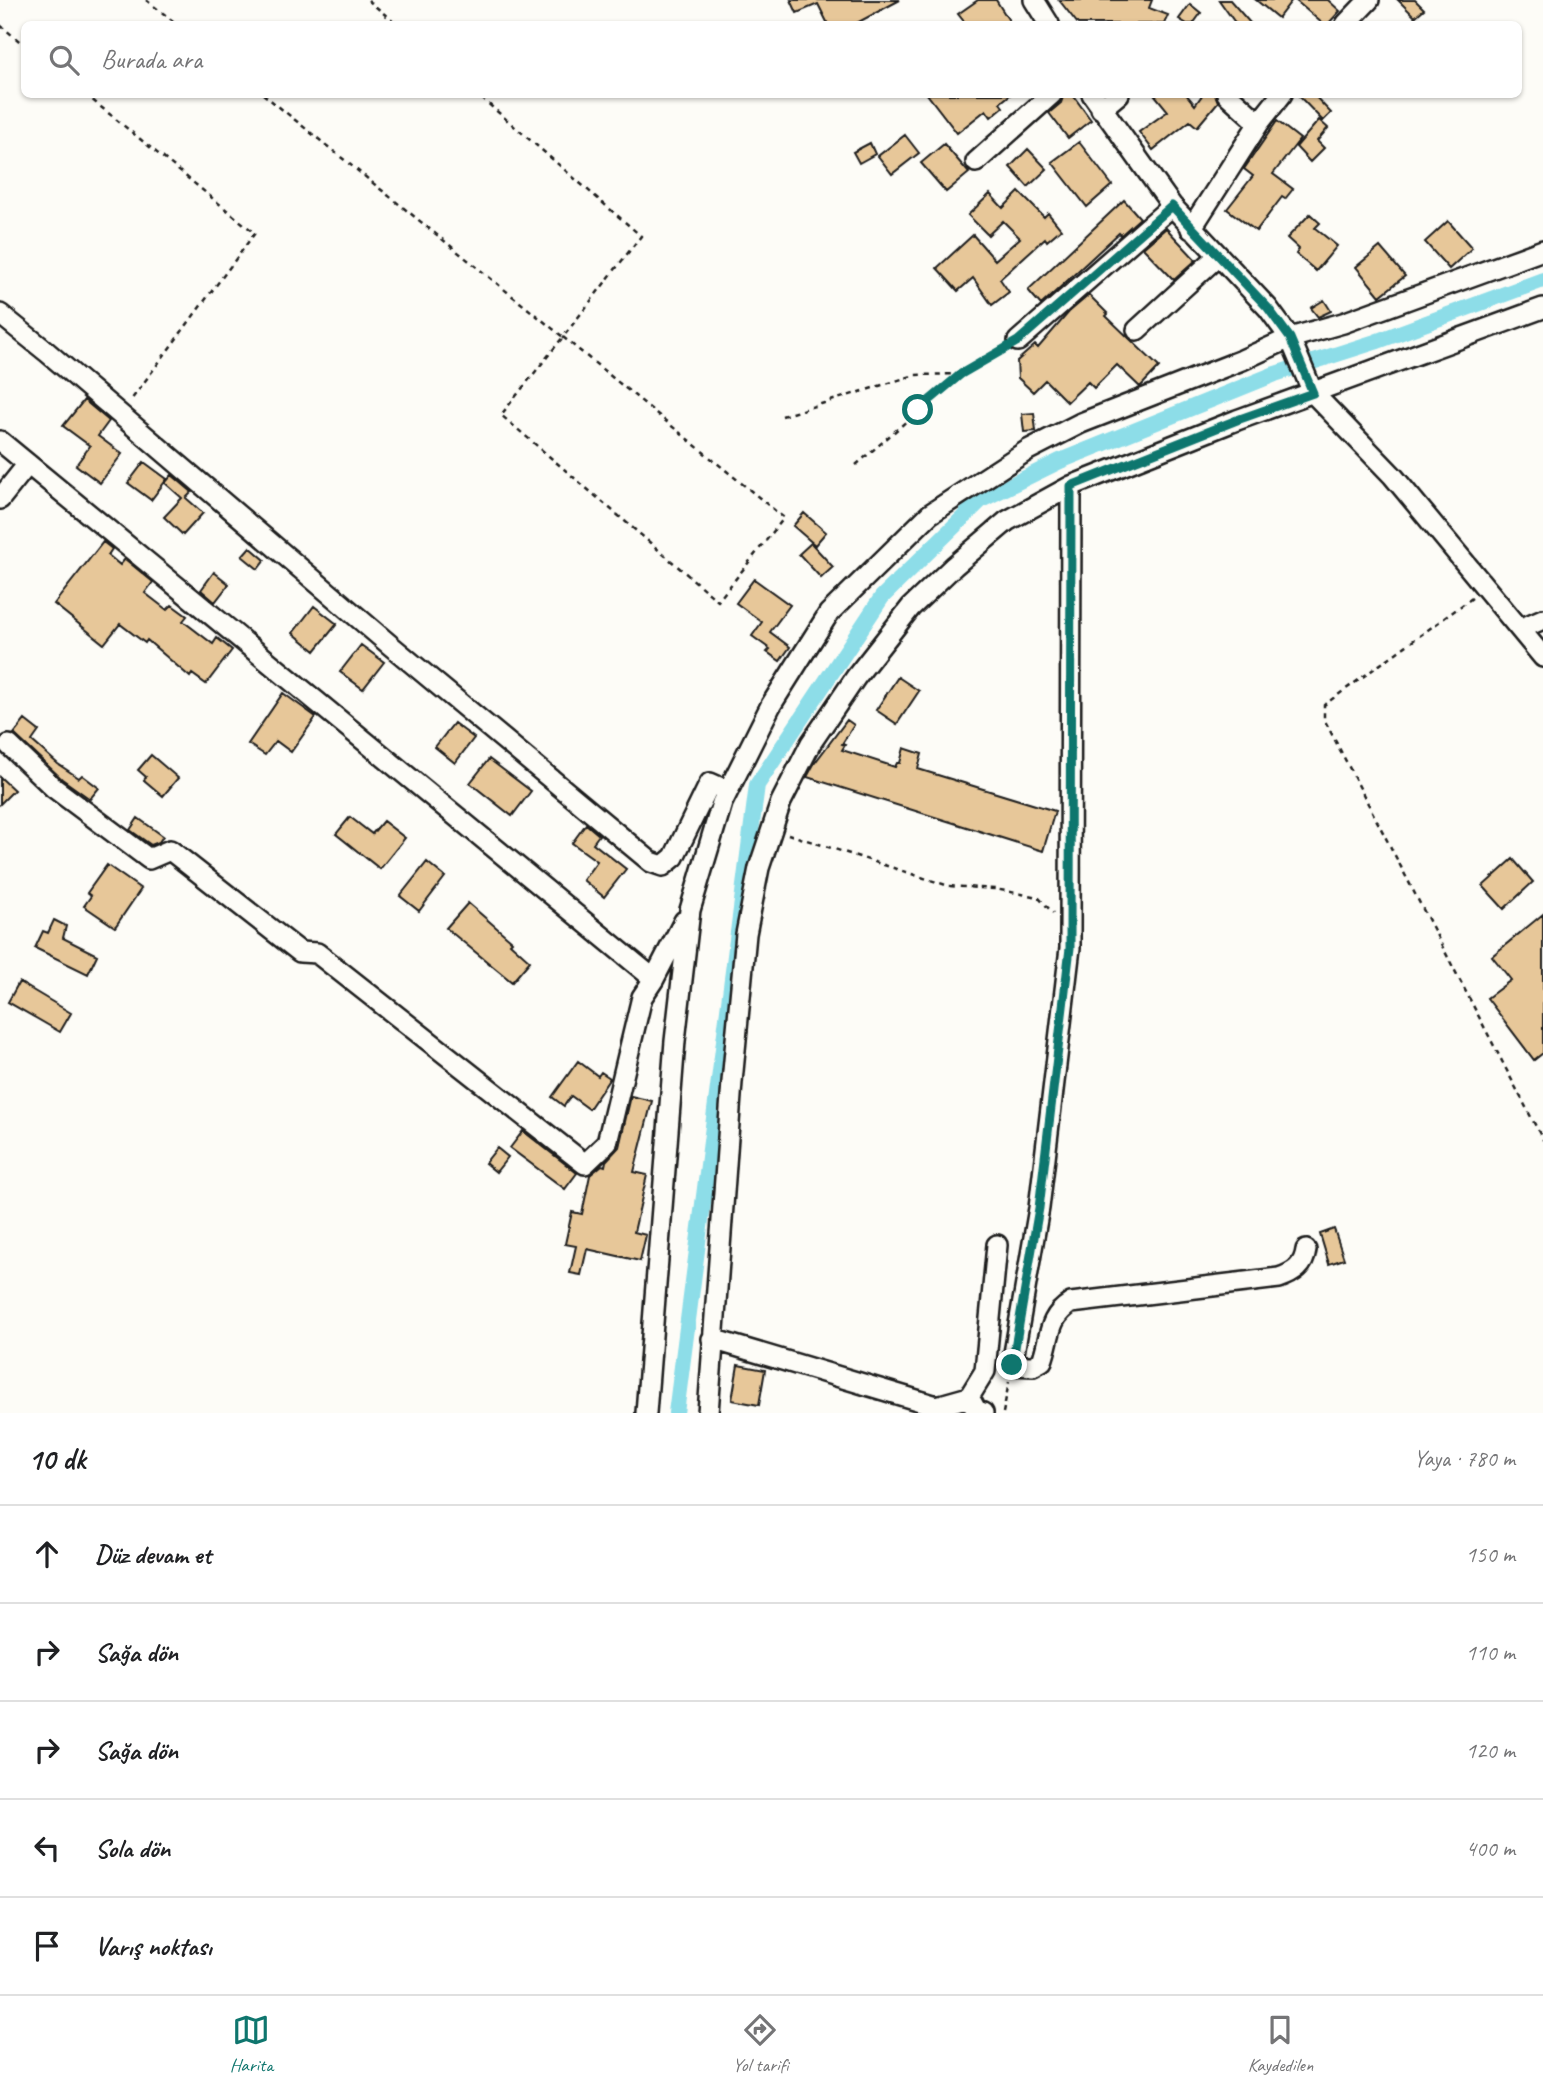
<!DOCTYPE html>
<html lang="tr">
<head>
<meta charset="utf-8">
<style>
  body { margin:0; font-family:Caveat,sans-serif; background:#f2f2f2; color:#202124 }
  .stop { position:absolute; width:21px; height:21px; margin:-16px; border:5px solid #0f766e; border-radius:50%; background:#fff }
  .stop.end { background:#0f766e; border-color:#fff; box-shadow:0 2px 7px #0008 }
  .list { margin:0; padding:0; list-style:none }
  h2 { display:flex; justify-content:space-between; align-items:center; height:91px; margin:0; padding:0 28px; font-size:30px }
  h2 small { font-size:23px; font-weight:400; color:#757577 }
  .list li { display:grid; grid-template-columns:46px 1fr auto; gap:21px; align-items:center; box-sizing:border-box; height:98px; padding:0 28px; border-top:2px solid #e0e0e0 }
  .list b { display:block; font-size:26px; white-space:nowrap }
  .list em { font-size:23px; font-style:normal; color:#757577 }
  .icon { flex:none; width:38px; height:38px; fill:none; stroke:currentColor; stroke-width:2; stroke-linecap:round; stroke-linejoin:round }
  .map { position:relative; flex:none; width:1543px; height:1413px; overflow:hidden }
  .search { position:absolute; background:#fff; box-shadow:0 2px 5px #0004; left:21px; right:21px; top:21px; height:77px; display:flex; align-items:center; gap:18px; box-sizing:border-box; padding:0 24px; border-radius:10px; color:#757577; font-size:26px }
  .sheet { height:581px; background:#fff }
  nav { display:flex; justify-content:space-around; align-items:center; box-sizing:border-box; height:98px; border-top:2px solid #e0e0e0; background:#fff; font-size:19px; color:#757577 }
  nav a { display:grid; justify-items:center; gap:4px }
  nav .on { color:#0f766e }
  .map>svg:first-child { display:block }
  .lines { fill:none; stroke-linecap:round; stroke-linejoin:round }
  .canal { stroke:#8ddde8; stroke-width:16 }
  .building { fill:#e7c799; stroke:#1c1c1c; stroke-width:2 }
  .minor-casing { stroke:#1c1c1c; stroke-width:24 }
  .path { stroke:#1c1c1c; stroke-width:2.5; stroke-dasharray:5 5; stroke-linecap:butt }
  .minor { stroke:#fdfcf7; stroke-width:19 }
  .route { stroke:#0f766e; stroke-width:9 }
</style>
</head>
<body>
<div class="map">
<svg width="1543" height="1413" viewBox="0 0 1543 1413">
  <rect width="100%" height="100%" fill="#fdfcf7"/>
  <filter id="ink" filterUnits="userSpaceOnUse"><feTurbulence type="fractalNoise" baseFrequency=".0143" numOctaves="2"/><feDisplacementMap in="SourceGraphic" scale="14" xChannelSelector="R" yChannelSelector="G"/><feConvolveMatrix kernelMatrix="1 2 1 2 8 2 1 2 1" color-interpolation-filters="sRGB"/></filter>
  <g filter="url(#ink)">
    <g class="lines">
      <path class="canal" d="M676,1413L757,785L882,597L981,500L1060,461L1275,374L1375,342L1543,280"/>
    </g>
    <path class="building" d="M791,0H900L855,24H828L818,4L797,13Z
      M978,0H996L1011,24H966L958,14Z
      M1059,0H1152L1149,8L1168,15L1164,24H1078Z
      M1219,0H1230L1251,24H1236Z
      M1256,0H1292L1278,18Z
      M1295,0H1328L1340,11L1328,24H1323Z
      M1398,0H1415L1424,9L1415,17Z
      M1190,4L1201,13L1193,24H1187L1179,19Z
      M927,94H1011L1000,103L1003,107L991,117L986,110L957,133Z
      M1064,94H1072L1091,120L1068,138L1049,113L1061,103Z
      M1154,94H1186L1195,105L1203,94H1215L1218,102L1197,127L1190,121L1153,150L1139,132L1168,111Z
      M1297,94H1313L1331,113L1323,121Z
      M1319,120L1328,128L1317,141L1324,148L1310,162L1296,147Z
      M1277,121L1300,139L1273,174L1293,189L1285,199L1282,197L1256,231L1227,209L1253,176L1244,169Z
      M905,135L919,153L892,174L878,156Z
      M1079,142L1112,185L1087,207L1052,162Z
      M870,143L875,154L859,163L853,152Z
      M944,144L969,173L946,192L921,163Z
      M1028,149L1047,169L1028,187L1010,167Z
      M1019,192L1044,217L1048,213L1061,229L1047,241L1045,238L1000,279L1009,292L992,305L973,278L958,291L937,268L973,235L995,260L1020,238L1003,221L988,235L968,215L990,194L1003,208Z
      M1124,200L1140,218L1121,235L1119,233L1041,305L1028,290Z
      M1310,214L1320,223L1315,228L1337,246L1316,271L1296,254L1299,249L1287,238Z
      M1448,221L1472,248L1449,269L1425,242Z
      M1166,228L1196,260L1174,280L1143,248Z
      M1380,247L1405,276L1380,296L1356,267Z
      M1089,295L1108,314L1106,316L1159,367L1140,387L1117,365L1094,388L1088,382L1067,402L1045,380L1033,392L1018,378L1017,361L1035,345L1038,348L1069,312Z
      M1324,300L1331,311L1318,317L1311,308Z
      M84,400L109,421L98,436L122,454L100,483L76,465L90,446L63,426Z
      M1034,413L1036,431L1024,432L1022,414Z
      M144,462L167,479L151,500L128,483Z
      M172,475L192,492L186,498L203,513L183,535L164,517L182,498L165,483Z
      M804,513L826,532L815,545L793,526Z
      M103,542L112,549L108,555L120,565L125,559L153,582L145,593L167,610L172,605L187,616L183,621L213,644L217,638L232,650L206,684L192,674L190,677L147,640L145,643L120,624L104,644L54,604Z
      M811,543L833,567L821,578L799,554Z
      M250,547L265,560L258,569L242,556Z
      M214,572L229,584L215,602L201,590Z
      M754,579L790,605L770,632L790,647L780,661L767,652L770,649L752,636L762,622L736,603Z
      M314,606L337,624L315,651L293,633Z
      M361,645L384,662L363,689L340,672Z
      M898,677L919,691L897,724L876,710Z
      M283,693L316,717L291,752L276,741L265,755L248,744Z
      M25,720L39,731L32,741L58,764L79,778L82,775L99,788L90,799L62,779L14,734Z
      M847,720L854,725L842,744L845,745L842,750L895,767L897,763H900L904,748L922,754L918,769L1055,811L1043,851L807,777L814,764Z
      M454,723L474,738L455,763L435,747Z
      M151,755L178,778L163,796L144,780L146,777L138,770Z
      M489,759L531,791L512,816L470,783Z
      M0,777L14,790L0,804Z
      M350,817L372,834L383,821L405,838L380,869L336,834Z
      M138,818L163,836L159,842L151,845L130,830Z
      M586,824L599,835L593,843L626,869L604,897L583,880L597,861L572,843Z
      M1513,859L1533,882L1504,909L1483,886Z
      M427,862L445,877L419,911L400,896Z
      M107,865L141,889L115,927L84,906L91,896L87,893Z
      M468,903L512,941L510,943L530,961L512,982L446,928Z
      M1543,914V1053L1534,1060L1487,998L1511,980L1492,956Z
      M54,920L66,926L63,938L97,955L88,974L35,948L43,931L48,933Z
      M19,982L71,1013L60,1032L8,1002Z
      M578,1061L598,1076L601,1072L610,1078L589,1109L571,1096L564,1106L552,1097Z
      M631,1096L652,1101L634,1172L647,1175L634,1232L646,1235L640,1261L587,1249L581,1275L570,1273L576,1246L565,1244L572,1212L582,1214L590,1175L602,1165L605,1166L606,1161L619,1147Z
      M523,1131L577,1173L565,1189L510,1148Z
      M497,1148L508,1157L496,1172L485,1163Z
      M1334,1229L1344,1259L1329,1264L1320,1234Z
      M738,1365L765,1370L759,1405L732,1400Z"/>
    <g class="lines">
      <defs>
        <path id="minor" d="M1034,0L1049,24
          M1346,24L1369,0
          M1092,94L1172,206L1268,308L1290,338L1313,393L1393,476L1543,657
          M1227,94L1259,123
          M1101,109L1119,94
          M976,162L1052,94
          M1191,229L1259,123L1282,94
          M0,314L47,352L390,645L651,862L663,866L674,857L710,783L728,791
          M1137,330L1218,256
          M1018,341L1172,206
          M0,441L654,979
          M1071,486L1070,948L1039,1208L1012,1365L1033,1366L1042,1361C1051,1337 1047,1318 1071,1303L1279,1278C1294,1273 1304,1266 1306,1250
          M0,499L28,464
          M1520,629L1543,619
          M9,745L54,788L149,859L170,850L300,952L317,953L585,1164L607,1143L642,997L654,979L684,921
          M712,1339L937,1406L969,1397L985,1371L997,1245
          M969,1397L976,1410L983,1413
          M646,1413L675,1041L690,910L722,803L771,705L829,613L930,514L1028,450L1081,423L1242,360L1290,338L1343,323L1543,250
          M708,1413L732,1082L746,934L759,868L781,802L811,743L856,677L911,607L954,566L1007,521L1071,486L1237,420L1543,308"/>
      </defs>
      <use href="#minor" class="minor-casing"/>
      <path class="path" d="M146,0L177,24
        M368,0L396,24
        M0,25L24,45
        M85,94L255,233L131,400
        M263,94L563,337L641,236L477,94
        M563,337L784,518L718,601L501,415Z
        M782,416L915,375L961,374L1003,350
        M856,465L961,374
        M1472,598L1324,705V719L1543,1140
        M788,834L949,886L995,889L1038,897L1053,913
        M1003,1413L1009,1382"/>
      <use href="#minor" class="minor"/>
    </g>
  </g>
  <g class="lines" filter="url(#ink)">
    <path class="route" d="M918,410L961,374L1018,341L1172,206L1268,308L1290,338L1313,393L1237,420L1071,486L1070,948L1039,1208L1012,1365"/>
  </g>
</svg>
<div class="stop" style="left:918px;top:410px"></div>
<div class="stop end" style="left:1012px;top:1365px"></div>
<div class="search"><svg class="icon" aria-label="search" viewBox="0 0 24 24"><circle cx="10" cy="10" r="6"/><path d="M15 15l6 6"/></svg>Burada ara</div>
</div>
<section class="sheet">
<h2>10 dk<small>Yaya · 780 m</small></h2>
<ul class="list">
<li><svg class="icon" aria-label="ahead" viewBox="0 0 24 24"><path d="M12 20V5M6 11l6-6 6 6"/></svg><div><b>Düz devam et</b></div><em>150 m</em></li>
<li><svg class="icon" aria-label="right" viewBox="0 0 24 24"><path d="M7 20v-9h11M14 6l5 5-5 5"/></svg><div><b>Sağa dön</b></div><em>110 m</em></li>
<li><svg class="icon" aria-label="right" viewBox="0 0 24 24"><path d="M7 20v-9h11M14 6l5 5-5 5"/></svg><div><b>Sağa dön</b></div><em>120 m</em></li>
<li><svg class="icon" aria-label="left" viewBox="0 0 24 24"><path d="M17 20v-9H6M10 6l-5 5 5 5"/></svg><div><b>Sola dön</b></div><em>400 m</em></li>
<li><svg class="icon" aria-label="arrive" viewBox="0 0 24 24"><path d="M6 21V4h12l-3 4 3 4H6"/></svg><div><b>Varış noktası</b></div></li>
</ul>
</section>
<nav>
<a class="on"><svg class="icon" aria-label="map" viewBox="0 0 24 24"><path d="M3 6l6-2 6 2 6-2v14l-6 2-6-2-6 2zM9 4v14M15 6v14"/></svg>Harita</a>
<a><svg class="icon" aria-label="directions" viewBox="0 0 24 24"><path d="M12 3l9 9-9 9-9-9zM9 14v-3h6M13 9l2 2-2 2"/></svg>Yol tarifi</a>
<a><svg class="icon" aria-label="saved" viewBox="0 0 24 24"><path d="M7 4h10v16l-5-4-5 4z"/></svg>Kaydedilen</a>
</nav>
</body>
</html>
